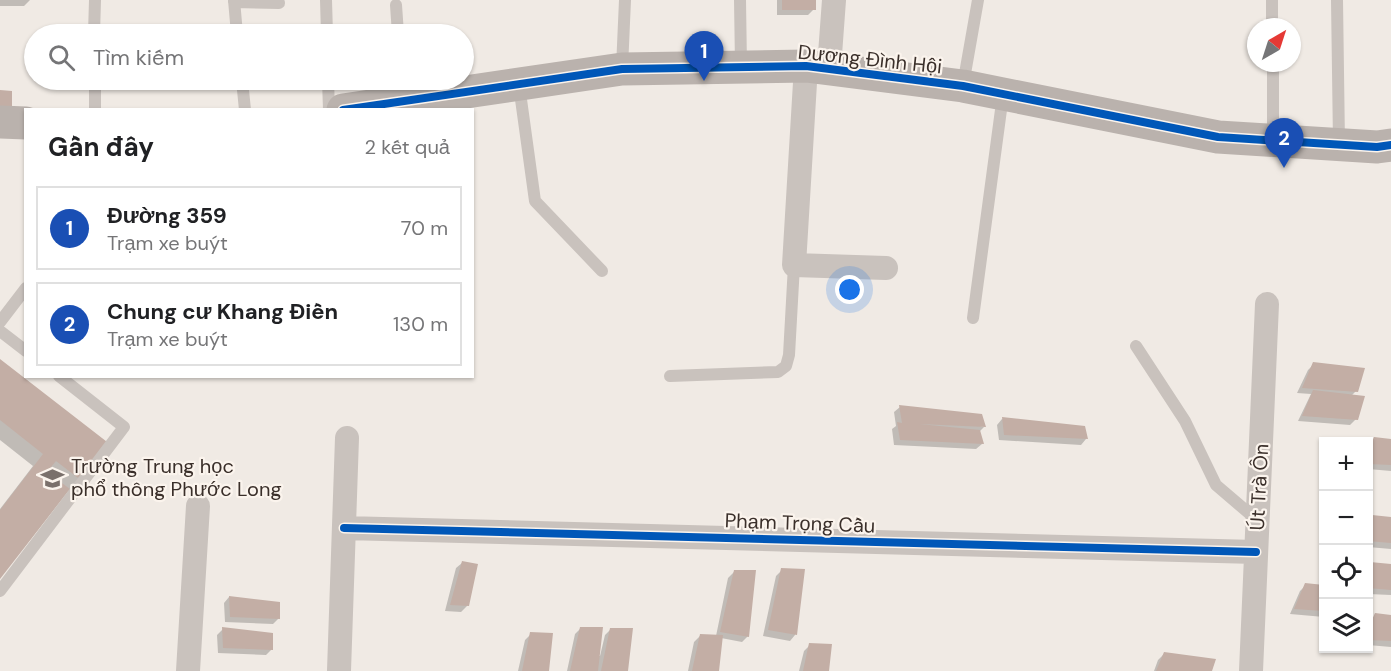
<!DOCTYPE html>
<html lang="vi">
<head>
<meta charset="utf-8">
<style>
  body { margin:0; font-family:"DM Sans",sans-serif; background:#f6f6f6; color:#202124 }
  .controls { position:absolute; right:18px; bottom:18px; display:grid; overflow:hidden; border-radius:0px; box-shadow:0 2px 4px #0004 }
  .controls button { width:54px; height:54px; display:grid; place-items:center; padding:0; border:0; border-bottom:2px solid #e0e0e0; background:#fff; color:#202124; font:30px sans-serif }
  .compass { position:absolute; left:1247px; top:18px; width:54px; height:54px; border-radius:50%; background:#fff; box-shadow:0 2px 4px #0004; rotate:39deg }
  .you { position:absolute; left:850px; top:290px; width:21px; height:21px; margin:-15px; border:4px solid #fff; border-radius:50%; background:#1a73e8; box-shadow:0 0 0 9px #1a73e833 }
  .badge { display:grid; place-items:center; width:39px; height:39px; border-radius:50%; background:#d93025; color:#fff; font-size:20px; font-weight:700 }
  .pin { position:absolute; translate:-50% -50px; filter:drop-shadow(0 2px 3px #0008) }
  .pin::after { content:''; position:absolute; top:32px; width:21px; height:18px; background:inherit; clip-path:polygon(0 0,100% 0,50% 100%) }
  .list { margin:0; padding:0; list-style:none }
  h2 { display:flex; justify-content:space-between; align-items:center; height:78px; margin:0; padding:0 24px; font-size:26px }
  h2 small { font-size:20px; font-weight:400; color:#757577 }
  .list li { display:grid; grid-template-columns:39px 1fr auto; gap:18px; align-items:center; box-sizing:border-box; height:84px; margin:0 12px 12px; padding:0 12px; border:2px solid #e0e0e0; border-radius:0px }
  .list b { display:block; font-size:22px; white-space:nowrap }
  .list p { margin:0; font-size:20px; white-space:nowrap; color:#757577 }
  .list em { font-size:20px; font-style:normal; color:#757577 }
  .icon { flex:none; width:33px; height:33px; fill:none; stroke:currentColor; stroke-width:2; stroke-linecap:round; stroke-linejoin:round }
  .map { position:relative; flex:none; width:1391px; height:671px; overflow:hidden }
  .search { position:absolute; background:#fff; box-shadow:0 2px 4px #0004; left:24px; top:24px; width:450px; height:66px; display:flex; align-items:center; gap:15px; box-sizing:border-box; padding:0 21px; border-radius:33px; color:#757577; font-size:22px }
  .panel { position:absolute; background:#fff; box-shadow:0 2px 4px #0004; left:24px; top:108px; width:450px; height:270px; border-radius:0px }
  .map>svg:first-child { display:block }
  .shadow { fill:#0003 }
  .building { fill:#c3aea5 }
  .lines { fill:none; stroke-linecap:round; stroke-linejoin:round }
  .lane { stroke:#c9c2bd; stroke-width:12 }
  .street { stroke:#c9c2bd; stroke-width:24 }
  .secondary { stroke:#bab2ad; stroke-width:33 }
  .cycleway-casing { stroke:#fbf4ed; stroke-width:11 }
  .cycleway { stroke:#0057b8; stroke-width:8 }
  .labels { text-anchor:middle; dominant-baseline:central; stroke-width:4.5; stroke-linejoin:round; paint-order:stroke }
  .street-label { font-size:20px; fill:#3a2f2a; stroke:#fbf4ed }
  .poi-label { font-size:20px; fill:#3a2f2a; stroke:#fbf4ed; text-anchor:start }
</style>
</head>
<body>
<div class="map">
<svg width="1391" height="671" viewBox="0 0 1391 671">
  <rect width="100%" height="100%" fill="#f0eae4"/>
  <path class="shadow" d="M0,0H30L24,6H0Z
    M777,0H814V9L808,15H777Z
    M0,361L109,445L70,492L67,490L0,576V509L33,466L0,440Z
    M1314,364L1356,391L1351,396L1356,419L1350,425L1298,421L1311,394L1297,393L1308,370Z
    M900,407L984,427L979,432L982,444L976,449L894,445L892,429L896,426L894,412Z
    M1002,419L1084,427L1086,439L1081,445L999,440L997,425Z
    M1375,439L1391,441V471L1368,469V445Z
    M1372,516L1391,518V549L1368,547V520Z
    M462,563L467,606L461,612L445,611L456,568Z
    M1371,563L1391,565V595L1368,594V565Z
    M782,570H803L795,635L790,641L763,636L776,576Z
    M734,572L748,636L742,642L721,638L717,671H688L694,642L700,636H716L728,578Z
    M1306,585L1324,587V617L1290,614L1300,591Z
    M229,597L279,618L273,624L225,622L224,603Z
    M1376,615L1391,617V647L1368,645V624Z
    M581,628L598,656H600L605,635L611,629L627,671H567L575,634Z
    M223,629L272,649L266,655L218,653L217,635Z
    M531,634L548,671H518L525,640Z
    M810,645L827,671H799L804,651Z
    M1164,654L1211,671H1154L1158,660Z"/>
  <path class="building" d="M782,0H816V10H782Z
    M0,90L12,91V110H0Z
    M0,359L111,445L82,481L56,461L47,472L70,489L0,579V510L43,454L0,420Z
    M1313,362L1365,368L1358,392L1302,388Z
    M1313,390L1365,396L1358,420L1302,416Z
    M899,405L982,414L986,427L919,424L980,430L984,444L900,440L897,422L902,423Z
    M1002,417L1085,426L1088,439L1004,435Z
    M1374,437L1391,439V465L1368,464V451Z
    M1372,515L1391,517V543L1368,541V522Z
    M462,561L478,564L469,606L450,605Z
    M1370,562L1391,564V590L1368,588Z
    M781,568L805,569L797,635L768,630Z
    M734,570H756L749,637L720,632Z
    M1305,583L1324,585V611L1294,609Z
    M229,596L280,602V619L230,617Z
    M1375,613L1391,615V641L1368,640V629Z
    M222,627L273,633V650L223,648Z
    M580,627H603L598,671H570Z
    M610,628H633L628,671H601Z
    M530,632L553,633L549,671H522Z
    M700,634L723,635L719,671H692Z
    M809,643L832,644L829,671H803Z
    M1164,652L1216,659L1212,671H1156Z"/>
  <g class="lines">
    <path class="lane" d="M234,0L237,34
      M326,0L327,34
      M740,0L741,65
      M1272,0V27
      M1337,0L1339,143
      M234,2L279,3L278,0
      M396,5L398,34
      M94,34L95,0
      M1273,63V139
      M622,68L625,0
      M95,80V110
      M242,80L245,110
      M328,80L329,110
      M401,80L403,99
      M519,85L535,201L602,271
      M963,85L978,0
      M973,318L1003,95
      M0,322L26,288
      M0,331L26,351
      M1136,346L1185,421L1216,485L1257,520
      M670,376L778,372L786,366L789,355L794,265
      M0,591L124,427L59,376"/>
    <path class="street" d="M806,66L794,265L886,268
      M829,68L834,0
      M344,528L1256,552
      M188,671L198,506
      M339,671L347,438
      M1251,671L1267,304"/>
    <path class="secondary" d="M343,110L622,69L806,66L963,86L1218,137L1377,147L1391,145
      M0,122L26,123"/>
    <defs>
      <path id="cycleway" d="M343,110L622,69L806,66L963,86L1218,137L1377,147L1391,145
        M344,528L1256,552"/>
    </defs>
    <use href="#cycleway" class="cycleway-casing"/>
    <use href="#cycleway" class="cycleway"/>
  </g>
  <defs>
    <symbol id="school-bare" viewBox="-9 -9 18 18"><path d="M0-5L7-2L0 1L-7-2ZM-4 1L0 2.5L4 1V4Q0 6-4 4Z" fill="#7a706b" stroke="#fbf4ed" stroke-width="2.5" paint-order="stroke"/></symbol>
  </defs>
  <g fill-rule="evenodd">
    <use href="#school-bare" x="36" y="462" width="33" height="33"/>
  </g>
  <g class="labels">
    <g class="street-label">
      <text transform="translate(870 59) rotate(6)">Dương Đình Hội</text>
      <text transform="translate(1259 487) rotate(-87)">Út Trà Ôn</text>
      <text transform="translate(800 523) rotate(2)">Phạm Trọng Cầu</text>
    </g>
    <g class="poi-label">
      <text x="71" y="466">Trường Trung học<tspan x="71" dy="23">phổ thông Phước Long</tspan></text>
    </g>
  </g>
</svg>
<div class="controls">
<button>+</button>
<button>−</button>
<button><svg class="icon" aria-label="locate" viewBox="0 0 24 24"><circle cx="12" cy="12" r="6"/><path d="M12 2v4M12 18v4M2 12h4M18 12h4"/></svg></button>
<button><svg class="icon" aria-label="layers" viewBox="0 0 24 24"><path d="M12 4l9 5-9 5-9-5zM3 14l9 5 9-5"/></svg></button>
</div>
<svg class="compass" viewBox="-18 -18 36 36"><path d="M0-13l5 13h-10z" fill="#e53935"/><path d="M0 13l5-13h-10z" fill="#757577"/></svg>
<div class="you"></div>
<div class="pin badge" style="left:704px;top:81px;background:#1a4fb4">1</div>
<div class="pin badge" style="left:1284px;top:168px;background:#1a4fb4">2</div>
<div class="search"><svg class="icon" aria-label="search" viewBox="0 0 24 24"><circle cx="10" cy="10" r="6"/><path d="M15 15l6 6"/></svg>Tìm kiếm</div>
<section class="panel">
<h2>Gần đây<small>2 kết quả</small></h2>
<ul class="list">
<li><span class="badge" style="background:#1a4fb4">1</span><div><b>Đường 359</b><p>Trạm xe buýt</p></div><em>70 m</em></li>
<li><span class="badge" style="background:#1a4fb4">2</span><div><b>Chung cư Khang Điền</b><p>Trạm xe buýt</p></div><em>130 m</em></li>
</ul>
</section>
</div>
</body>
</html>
